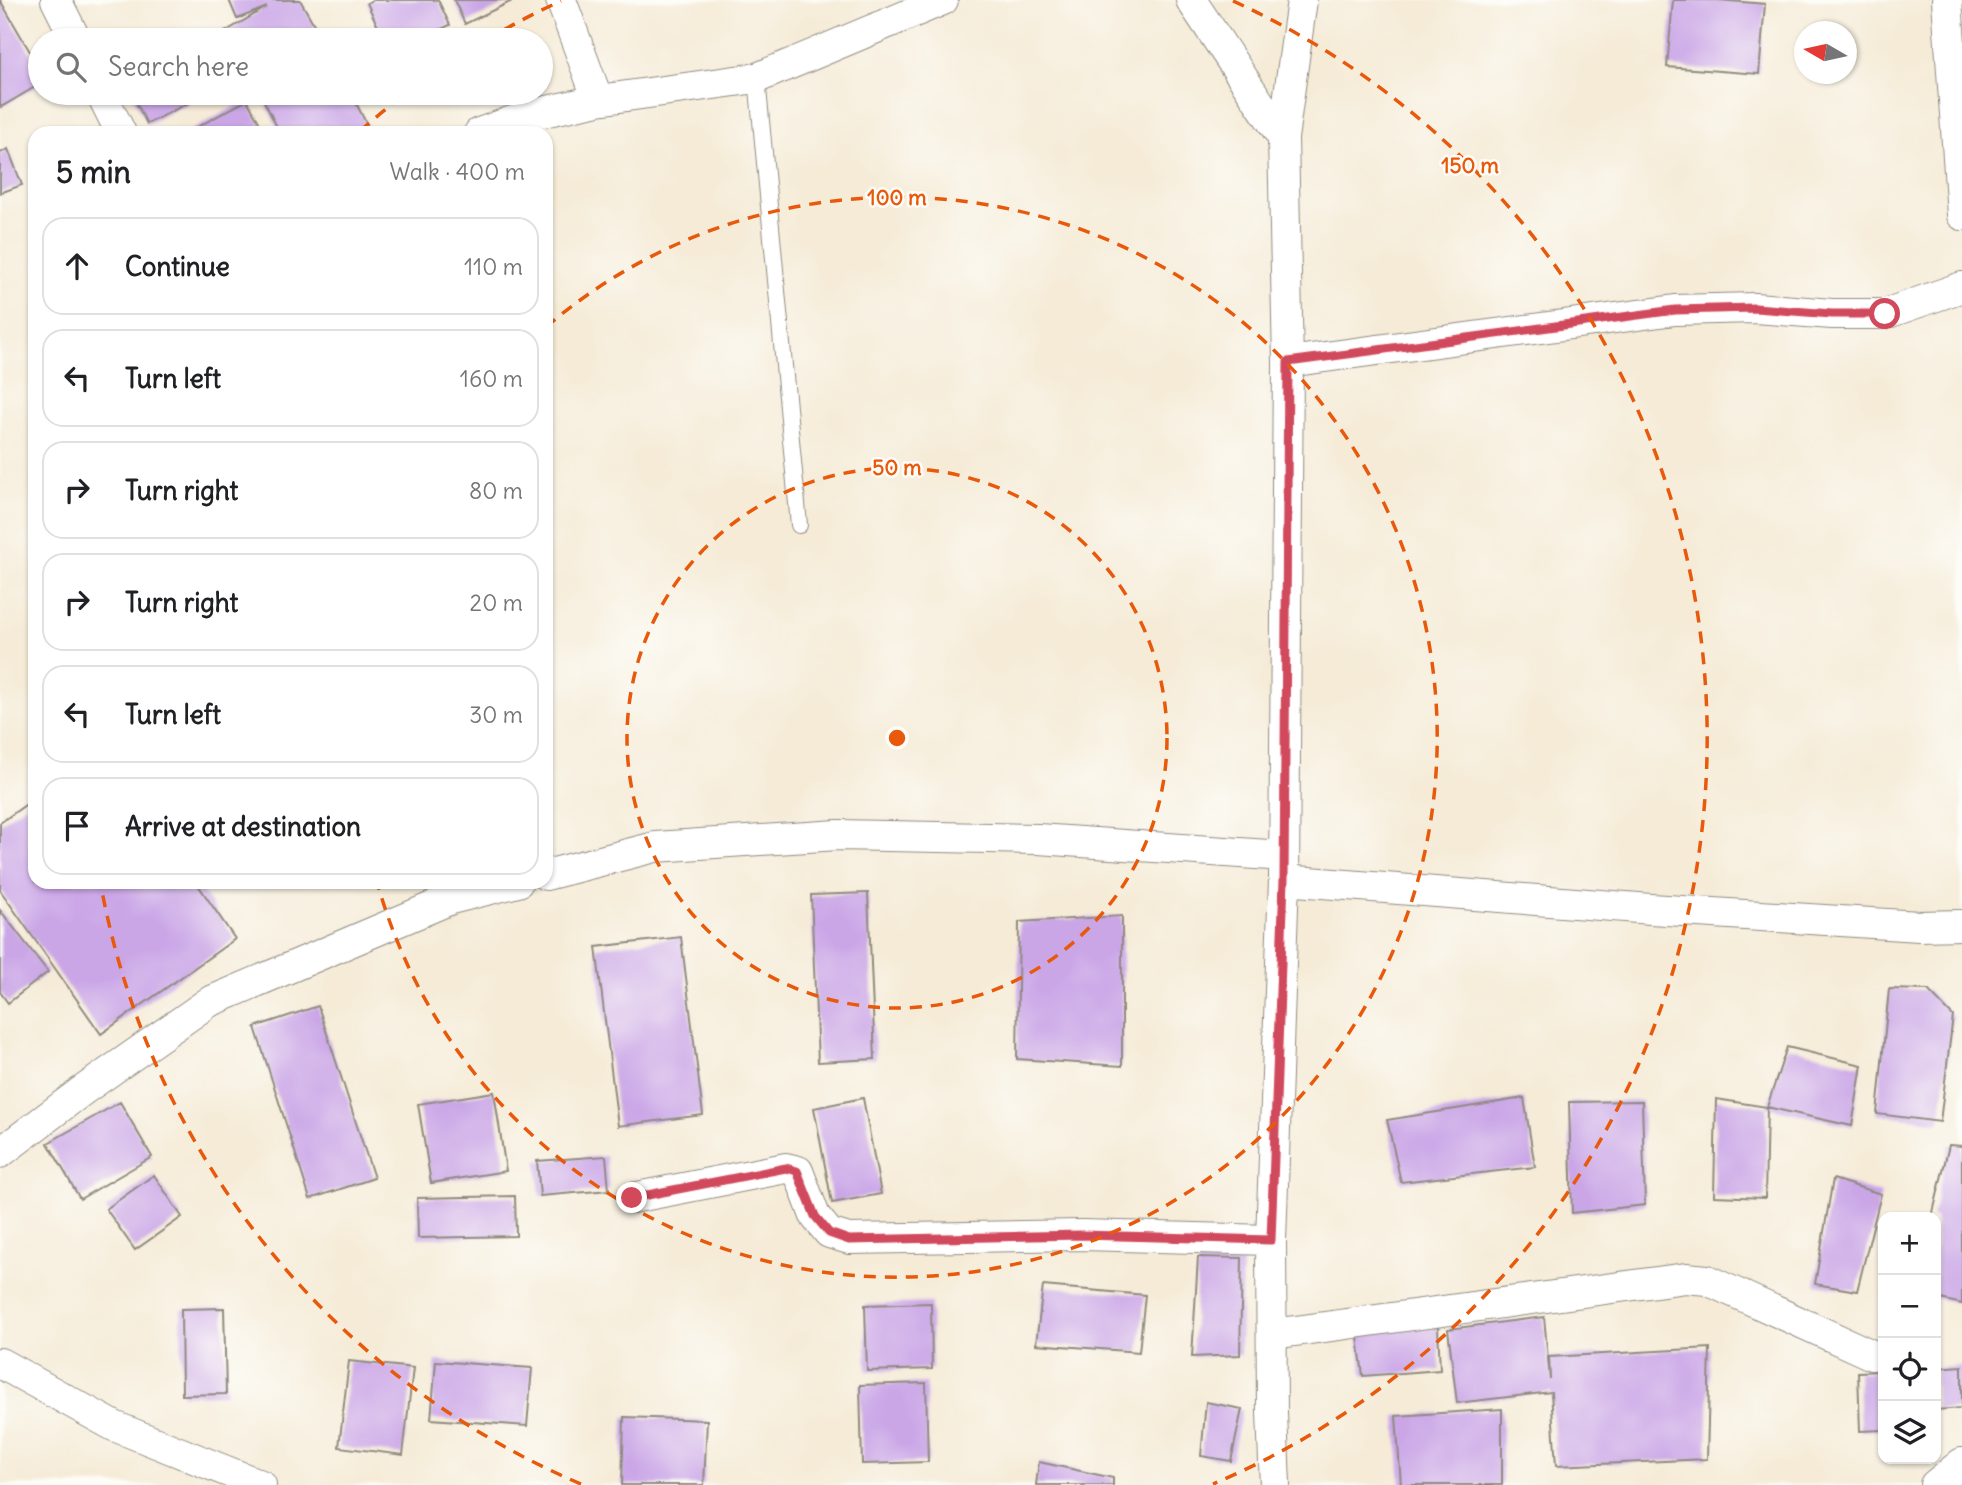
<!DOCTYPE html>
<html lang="en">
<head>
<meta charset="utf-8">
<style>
  body { margin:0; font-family:Delius,sans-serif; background:#f6f6f6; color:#202124 }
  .controls { position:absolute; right:21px; bottom:21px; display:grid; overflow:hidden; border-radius:14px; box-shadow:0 2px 5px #0004 }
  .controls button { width:63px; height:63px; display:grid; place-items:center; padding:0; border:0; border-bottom:2px solid #e0e0e0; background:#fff; color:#202124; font:35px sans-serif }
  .compass { position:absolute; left:1794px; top:21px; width:63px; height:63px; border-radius:50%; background:#fff; box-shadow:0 2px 5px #0004; rotate:279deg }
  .stop { position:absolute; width:21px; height:21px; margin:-16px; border:5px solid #d1495b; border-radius:50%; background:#fff }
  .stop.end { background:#d1495b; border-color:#fff; box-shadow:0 2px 7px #0008 }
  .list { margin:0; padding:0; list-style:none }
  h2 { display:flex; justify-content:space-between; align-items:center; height:91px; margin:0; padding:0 28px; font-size:30px }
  h2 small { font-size:23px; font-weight:400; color:#757577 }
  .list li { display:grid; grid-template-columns:46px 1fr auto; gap:21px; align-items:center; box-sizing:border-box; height:98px; margin:0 14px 14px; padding:0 14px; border:2px solid #e0e0e0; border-radius:21px }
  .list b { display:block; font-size:26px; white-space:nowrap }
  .list em { font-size:23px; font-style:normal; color:#757577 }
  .icon { flex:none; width:38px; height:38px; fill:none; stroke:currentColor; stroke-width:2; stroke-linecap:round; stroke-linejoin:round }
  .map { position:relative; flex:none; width:1962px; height:1485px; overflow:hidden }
  .search { position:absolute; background:#fff; box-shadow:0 2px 5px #0004; left:28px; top:28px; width:525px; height:77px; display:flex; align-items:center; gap:18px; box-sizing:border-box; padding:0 24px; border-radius:38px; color:#757577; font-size:26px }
  .panel { position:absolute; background:#fff; box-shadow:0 2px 5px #0004; left:28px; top:126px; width:525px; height:763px; border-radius:21px }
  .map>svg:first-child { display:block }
  .building { fill:#caa6e7 }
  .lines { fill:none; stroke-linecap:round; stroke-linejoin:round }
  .service-casing { stroke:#908b81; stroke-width:18 }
  .minor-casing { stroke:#908b81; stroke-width:32 }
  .service { stroke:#fff; stroke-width:16 }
  .minor { stroke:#fff; stroke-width:30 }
  .route { stroke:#d1495b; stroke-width:9 }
  .ring { fill:none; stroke:#e8590c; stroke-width:3.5; stroke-dasharray:12 9 }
  .centre { fill:#e8590c; stroke:#fdfcf7; stroke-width:3.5 }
  .ring-label { font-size:21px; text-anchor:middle; font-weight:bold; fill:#e8590c; stroke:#fdfcf7; stroke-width:5; stroke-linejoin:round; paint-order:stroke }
</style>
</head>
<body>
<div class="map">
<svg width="1962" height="1485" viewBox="0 0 1962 1485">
  <rect width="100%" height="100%" fill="#fdfcf7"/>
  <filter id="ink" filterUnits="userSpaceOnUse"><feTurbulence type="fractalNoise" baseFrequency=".0143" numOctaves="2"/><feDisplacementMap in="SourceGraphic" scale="14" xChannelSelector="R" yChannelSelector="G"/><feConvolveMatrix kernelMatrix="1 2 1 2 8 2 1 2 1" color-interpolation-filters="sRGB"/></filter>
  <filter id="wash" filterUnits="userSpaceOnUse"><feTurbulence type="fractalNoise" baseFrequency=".00686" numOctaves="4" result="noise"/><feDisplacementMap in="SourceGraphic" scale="28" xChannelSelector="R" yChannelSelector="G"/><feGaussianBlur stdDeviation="1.57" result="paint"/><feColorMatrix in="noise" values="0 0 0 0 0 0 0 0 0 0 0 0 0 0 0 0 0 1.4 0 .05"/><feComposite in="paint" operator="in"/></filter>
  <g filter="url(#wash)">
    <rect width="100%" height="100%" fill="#f5ebd7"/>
    <g id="blocks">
      <path class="building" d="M0,0L40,69V84L1,107L0,105Z
        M229,0H300L323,40H228L223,33L267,7L237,19Z
        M373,0H438L450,25L417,40H384L367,3Z
        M454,0H514L465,24Z
        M1673,0H1718L1765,4L1759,74L1667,67Z
        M131,93H208L147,124Z
        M266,93H351L371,133H280L261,95Z
        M247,100L265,133H186Z
        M8,149L22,185L0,193V153Z
        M35,798V882H196L235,939L101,1034L0,890V823Z
        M868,893L875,1059L818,1062L811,895Z
        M0,910L48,972L8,1003L0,992Z
        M1122,916V1066L1017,1059L1019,922Z
        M681,937L703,1115L618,1126L596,947Z
        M1889,989L1928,990L1953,1016L1940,1122L1877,1114Z
        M318,1006L374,1178L310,1199L255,1027Z
        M1787,1047L1862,1065L1852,1126L1767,1107Z
        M494,1092L506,1171L431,1183L418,1104Z
        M863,1098L881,1194L832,1203L814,1108Z
        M1524,1098L1535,1167L1401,1182L1387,1120Z
        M1716,1099L1767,1107L1765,1198L1714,1196Z
        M1642,1101L1645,1205L1572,1213L1569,1102Z
        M120,1102L152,1157L80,1199L48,1143Z
        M1949,1145L1962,1146V1304L1936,1298V1217H1932Z
        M606,1156L609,1190L540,1196L537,1161Z
        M154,1175L182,1217L135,1250L106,1209Z
        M1833,1179L1881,1194L1857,1291L1815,1284Z
        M515,1196L516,1236L418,1238L417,1198Z
        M1198,1257L1242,1258L1240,1355L1192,1357Z
        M1043,1286L1145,1295L1139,1352L1036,1344Z
        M931,1303L932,1369L867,1371L865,1305Z
        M224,1308L226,1394L182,1395L181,1309Z
        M1544,1317L1550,1379L1549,1357L1710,1348L1707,1459L1556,1466L1551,1392L1457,1403L1448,1329Z
        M1438,1327L1440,1370L1363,1376L1357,1330Z
        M349,1361L413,1368L403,1455L339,1447Z
        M436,1361L532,1368L527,1426L431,1419Z
        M1962,1366V1408L1936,1410V1368Z
        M1883,1371V1430L1860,1431L1858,1372Z
        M926,1383L928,1462L862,1464L860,1385Z
        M1206,1402L1242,1409L1231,1461L1201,1456Z
        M1502,1409V1485H1401L1396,1416Z
        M624,1417L707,1420L704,1485H622Z
        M1039,1462L1113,1478V1485H1036Z"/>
    </g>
  </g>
  <g filter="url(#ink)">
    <use href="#blocks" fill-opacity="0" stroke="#908b81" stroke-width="2"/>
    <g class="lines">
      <defs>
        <path id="service" d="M757,78L799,525"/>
        <path id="minor" d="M56,0L76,40
          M561,0L598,100
          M1191,0L1283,138
          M1947,0L1962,215
          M101,93L121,133
          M479,133L529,115L598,100L757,78L943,0
          M1288,362L1675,310L1755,308L1832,314H1885L1962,287
          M546,875L655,847L838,835L1038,839L1284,856
          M1284,880L1651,909L1919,926L1962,925
          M0,1153L82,1091L209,1002L451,899L518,882
          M632,1198L786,1168L798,1171L815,1216L829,1233L849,1239L1082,1235L1271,1240
          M1273,1334L1686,1278L1707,1280L1872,1355
          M0,1363L114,1426L261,1485
          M1275,1485L1272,1413L1271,1240L1284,880L1288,362L1283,138L1302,0
          M1935,1485L1962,1463"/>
      </defs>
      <use href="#service" class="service-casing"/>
      <use href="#minor" class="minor-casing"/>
      <use href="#service" class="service"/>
      <use href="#minor" class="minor"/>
    </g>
  </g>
  <g class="lines" filter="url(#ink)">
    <path class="route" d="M632,1198L786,1168L797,1171L815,1216L829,1233L849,1240L1082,1235L1271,1240L1284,880L1288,362L1675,310L1755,308L1832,314H1885"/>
  </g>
  <g class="ring">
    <circle cx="897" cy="738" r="270"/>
    <path d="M546 327A540 540 0 1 1 377 882"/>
    <path d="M581 1484A810 810 0 0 1 101 886M360 131A810 810 0 0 1 404 95M486 40A810 810 0 0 1 561 1M1233 1A810 810 0 0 1 1213 1484"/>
  </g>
  <circle cx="897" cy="738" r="10" class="centre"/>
  <g class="ring-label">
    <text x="1470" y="173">150 m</text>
    <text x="897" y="205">100 m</text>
    <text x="897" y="475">50 m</text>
  </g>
</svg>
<div class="controls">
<button>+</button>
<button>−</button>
<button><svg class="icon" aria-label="locate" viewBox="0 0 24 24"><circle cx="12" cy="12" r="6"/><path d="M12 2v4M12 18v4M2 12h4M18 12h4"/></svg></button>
<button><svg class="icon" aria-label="layers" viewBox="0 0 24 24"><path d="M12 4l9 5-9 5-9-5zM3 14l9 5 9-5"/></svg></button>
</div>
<svg class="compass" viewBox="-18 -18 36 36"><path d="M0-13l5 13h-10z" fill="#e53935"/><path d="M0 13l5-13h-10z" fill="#757577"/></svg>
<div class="stop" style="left:1885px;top:314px"></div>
<div class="stop end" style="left:632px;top:1198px"></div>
<div class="search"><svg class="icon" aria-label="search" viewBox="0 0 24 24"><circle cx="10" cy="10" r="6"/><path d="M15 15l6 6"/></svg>Search here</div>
<section class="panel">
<h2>5 min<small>Walk · 400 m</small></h2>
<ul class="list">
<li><svg class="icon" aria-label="ahead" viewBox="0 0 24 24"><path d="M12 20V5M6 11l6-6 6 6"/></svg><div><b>Continue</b></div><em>110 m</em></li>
<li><svg class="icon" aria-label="left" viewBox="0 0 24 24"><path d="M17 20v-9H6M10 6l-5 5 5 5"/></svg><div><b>Turn left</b></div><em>160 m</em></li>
<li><svg class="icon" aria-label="right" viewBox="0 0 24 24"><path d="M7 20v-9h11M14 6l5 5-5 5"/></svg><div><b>Turn right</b></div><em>80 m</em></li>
<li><svg class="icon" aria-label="right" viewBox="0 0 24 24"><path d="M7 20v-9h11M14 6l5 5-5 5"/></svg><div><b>Turn right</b></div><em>20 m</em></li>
<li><svg class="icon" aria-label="left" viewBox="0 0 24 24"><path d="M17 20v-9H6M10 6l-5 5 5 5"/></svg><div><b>Turn left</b></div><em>30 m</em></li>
<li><svg class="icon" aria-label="arrive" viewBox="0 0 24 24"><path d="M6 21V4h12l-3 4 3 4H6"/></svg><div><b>Arrive at destination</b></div></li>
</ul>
</section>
</div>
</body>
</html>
